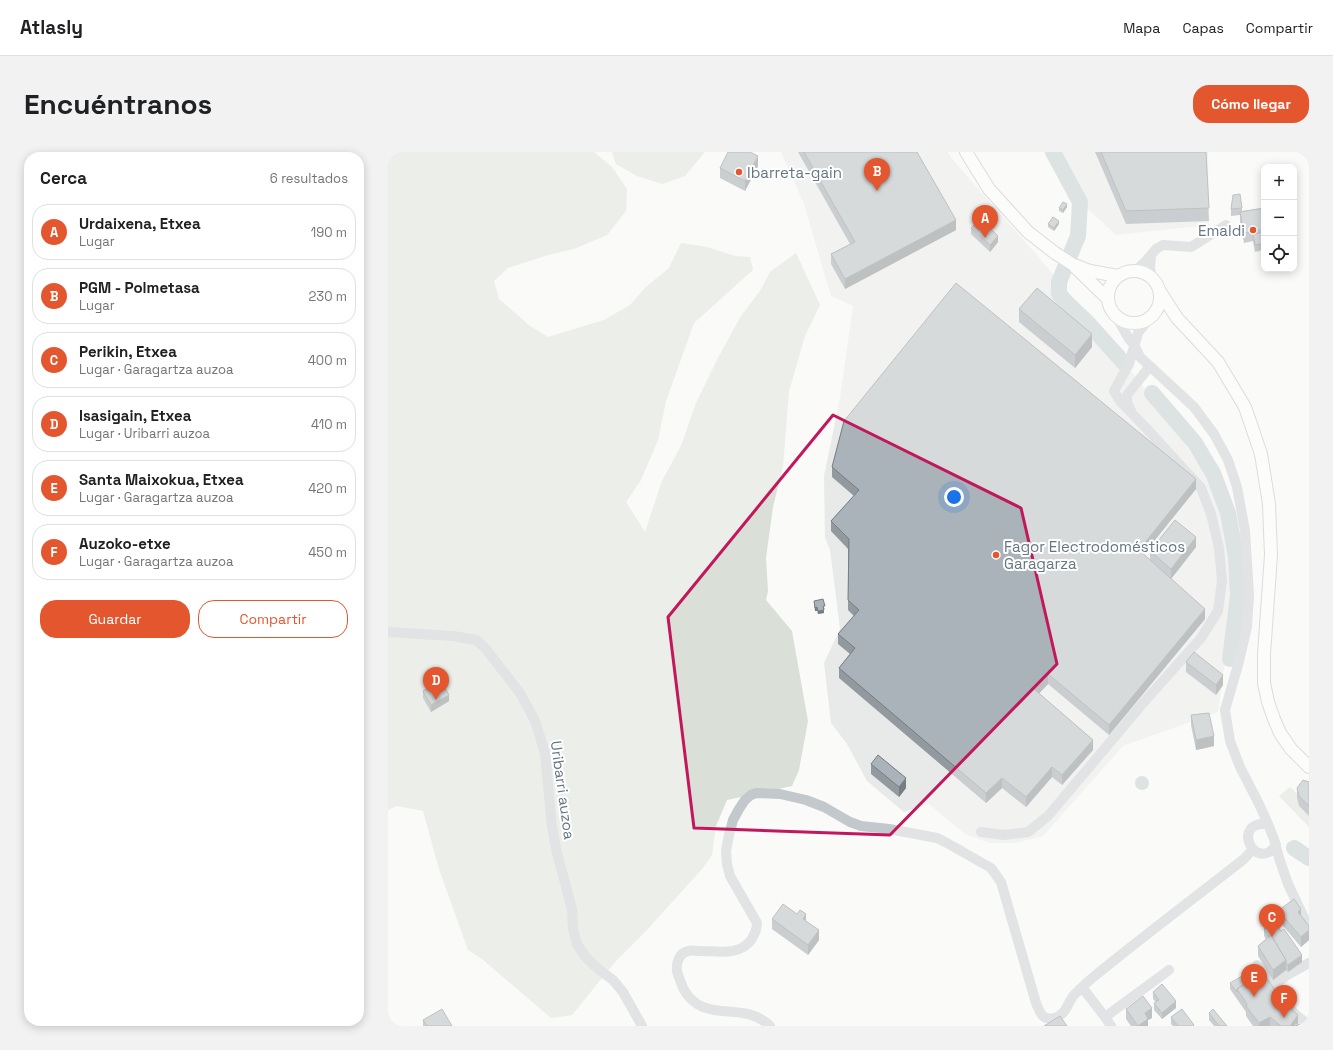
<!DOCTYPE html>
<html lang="es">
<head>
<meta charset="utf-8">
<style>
  body { margin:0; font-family:"Space Grotesk",sans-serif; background:#f2f2f2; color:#202124 }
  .controls { position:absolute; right:12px; top:12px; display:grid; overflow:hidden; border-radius:8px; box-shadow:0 2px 10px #0003 }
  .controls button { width:36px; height:36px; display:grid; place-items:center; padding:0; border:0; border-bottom:1px solid #e0e0e0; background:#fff; color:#202124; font:20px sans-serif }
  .you { position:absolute; left:566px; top:345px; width:14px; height:14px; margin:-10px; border:3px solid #fff; border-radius:50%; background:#1a73e8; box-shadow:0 0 0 6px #1a73e833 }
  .badge { display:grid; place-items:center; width:26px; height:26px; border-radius:50%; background:#e4572e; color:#fff; font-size:13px; font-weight:700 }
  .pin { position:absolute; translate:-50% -33px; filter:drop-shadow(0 1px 2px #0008) }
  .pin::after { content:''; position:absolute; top:21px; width:14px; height:12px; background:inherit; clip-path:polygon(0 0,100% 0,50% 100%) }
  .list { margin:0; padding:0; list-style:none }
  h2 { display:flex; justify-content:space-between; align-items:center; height:52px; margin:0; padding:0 16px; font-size:17px }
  h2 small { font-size:13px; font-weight:400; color:#757577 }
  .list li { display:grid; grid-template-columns:26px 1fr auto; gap:12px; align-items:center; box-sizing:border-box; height:56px; margin:0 8px 8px; padding:0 8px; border:1px solid #e0e0e0; border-radius:16px }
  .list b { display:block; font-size:15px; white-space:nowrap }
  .list p { margin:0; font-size:13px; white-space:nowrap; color:#757577 }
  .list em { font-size:13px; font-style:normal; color:#757577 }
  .actions { display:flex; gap:8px; padding:12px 16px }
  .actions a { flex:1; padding:9px 0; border:1px solid #e4572e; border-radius:16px; text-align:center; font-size:14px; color:#e4572e }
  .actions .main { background:#e4572e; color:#fff }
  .icon { flex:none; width:22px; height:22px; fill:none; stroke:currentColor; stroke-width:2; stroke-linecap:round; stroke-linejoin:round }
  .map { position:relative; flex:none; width:921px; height:874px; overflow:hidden; border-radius:16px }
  header { display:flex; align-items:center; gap:24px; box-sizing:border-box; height:56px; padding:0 20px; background:#fff; border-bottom:1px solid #e0e0e0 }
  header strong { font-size:19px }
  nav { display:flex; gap:22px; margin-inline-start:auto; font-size:14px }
  .intro { display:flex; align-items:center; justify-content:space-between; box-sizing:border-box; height:96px; padding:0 24px }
  h1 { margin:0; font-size:28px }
  .button { padding:10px 18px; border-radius:16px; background:#e4572e; color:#fff; font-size:14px; font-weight:700 }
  main { display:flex; gap:24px; padding:0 24px }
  aside { flex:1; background:#fff; border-radius:16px; box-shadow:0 2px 10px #0003 }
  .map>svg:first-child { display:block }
  .built { fill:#e8e9e9 }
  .green { fill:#dadfd7 }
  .water { fill:#bbc7cb }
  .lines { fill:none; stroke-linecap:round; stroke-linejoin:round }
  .river { stroke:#bbc7cb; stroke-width:16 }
  .major-casing { stroke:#b5babe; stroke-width:14 }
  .minor { stroke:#c3c8cc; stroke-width:10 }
  .major { stroke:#fff; stroke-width:12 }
  .wall { fill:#929a9f }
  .shaded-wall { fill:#777d82 }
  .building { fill:#aab3b9; stroke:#777d82 }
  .marked { fill:none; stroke:#c2185b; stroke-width:3; stroke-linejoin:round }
  .poi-dot { fill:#e4572e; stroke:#fff; stroke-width:1.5 }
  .labels { text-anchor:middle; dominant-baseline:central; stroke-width:4; stroke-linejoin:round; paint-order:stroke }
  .poi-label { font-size:15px; fill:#657683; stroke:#fff; text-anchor:start }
  .street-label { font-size:15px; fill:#657683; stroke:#fff }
</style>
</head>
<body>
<header>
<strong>Atlasly</strong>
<nav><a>Mapa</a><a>Capas</a><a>Compartir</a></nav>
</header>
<div class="intro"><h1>Encuéntranos</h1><a class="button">Cómo llegar</a></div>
<main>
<aside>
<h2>Cerca<small>6 resultados</small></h2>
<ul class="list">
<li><span class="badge">A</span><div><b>Urdaixena, Etxea</b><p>Lugar</p></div><em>190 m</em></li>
<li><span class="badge">B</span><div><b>PGM - Polmetasa</b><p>Lugar</p></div><em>230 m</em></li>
<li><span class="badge">C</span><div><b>Perikin, Etxea</b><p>Lugar · Garagartza auzoa</p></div><em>400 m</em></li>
<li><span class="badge">D</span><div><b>Isasigain, Etxea</b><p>Lugar · Uribarri auzoa</p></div><em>410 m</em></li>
<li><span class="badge">E</span><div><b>Santa Maixokua, Etxea</b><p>Lugar · Garagartza auzoa</p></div><em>420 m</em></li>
<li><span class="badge">F</span><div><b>Auzoko-etxe</b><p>Lugar · Garagartza auzoa</p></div><em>450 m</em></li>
</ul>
<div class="actions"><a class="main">Guardar</a><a>Compartir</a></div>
</aside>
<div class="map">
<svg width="921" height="874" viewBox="0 0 921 874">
  <rect width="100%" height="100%" fill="#fafaf8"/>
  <path class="built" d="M393,0H560L564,7L648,102L706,171L782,269L829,340L844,418L841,482L830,560L735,594L655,684L627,691H602L577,682L541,652L516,660L479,629L459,592L443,571L436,511L452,477L442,398L437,386L436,324L452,246L465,154L443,144L416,52Z
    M671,0H820L821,73L728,83L698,55Z"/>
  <path class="green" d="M0,0H206L224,15L239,37L238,59L219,83L186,97L160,103L120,116L106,129L111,147L142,174L160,185L216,168L242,153L258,135L281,116L293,91L319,95L347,104L362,105L365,118L306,171L278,249L270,288L253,328L238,350L257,380L274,329L293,294L308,251L330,206L353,164L372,139L382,120L408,101L432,153L417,184L401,239L395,314L385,355L378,406L380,439L378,448L404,479L420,569L411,618L404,634L339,648L328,674L324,703L314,717L257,780L227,810L184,863L163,866L94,807L80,798L51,717L35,659L9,654L0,658Z
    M224,0H317L297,24L274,32L249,24L228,12Z
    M902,635L911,643L909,646L911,654L921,664V675L891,644Z"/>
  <path class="water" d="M747 631a7 7 0 1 1 14 0a7 7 0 1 1-14 0Z"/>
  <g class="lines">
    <path class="river" d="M665,0L692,50L690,84L671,130V142L678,150L700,171L736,211
      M764,241L807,291L817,308L825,321L840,361L848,405L850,443L842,507
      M906,696L921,706"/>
    <defs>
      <path id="major" d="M578,0L601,37L640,80L667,101L684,112L702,119L730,124
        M687,115L720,147
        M720 145a26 26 0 1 1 52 0a26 26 0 1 1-52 0Z
        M771,138L789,166L830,210L857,255L873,302L881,352L883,403L876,502V531L880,550L886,567L892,581L903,597L921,615"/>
    </defs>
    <use href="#major" class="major-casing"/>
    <path class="minor" d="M763,104L762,116L764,126
      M747,119L758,109L768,97L775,93L803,95L838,73
      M728,164L741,187L747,194L752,205L806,255L826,282L840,308L849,335L857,379L861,443L859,475L850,513L837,558L842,589L852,615L871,652L880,672L886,687L891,706L900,732L921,776
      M743,259L739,250V243L762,214
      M0,480L65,484L88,488L98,497L132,541L147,569L157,601L164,675L169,701L184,757L185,777L189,792L196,803L210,817L225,828L235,840L254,874
      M880,672C841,669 868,722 888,693
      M593,680L616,683L640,680L660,664L756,550L813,486L830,459L834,429L831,396L823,362L813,336L758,276L732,249L726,239L741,212L750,181L760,168
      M921,811L899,823L885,834C894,849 906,863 921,873
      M869,813L873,816L885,834
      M694,835L717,865L781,818
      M717,865L723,874
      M382,874C355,847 315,874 295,836C293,830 290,824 289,819C288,811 291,801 300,799C303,798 308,799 312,799C329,799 352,804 363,788C367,782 369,778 369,771L342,724L339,712L338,699L341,683L345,668L351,657L357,648L363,643L368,641L392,642L418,648L436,655L462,670L473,674L501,677L549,686L559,691L603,716L613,730L648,851C652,860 654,869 666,866C679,863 679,850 687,842C692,837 697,832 703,827C753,786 805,747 856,707L865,697"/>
    <use href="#major" class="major"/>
  </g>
  <path class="wall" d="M410,0H529L568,78L457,137L443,112V102L462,92Z
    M707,0H818L821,69L738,72Z
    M370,14L357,39L332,26V16Z
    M679,55L675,61L671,59V56Z
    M854,56V59L876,56V95H875V98L867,100L865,89L856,91L852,70V63L843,64V57Z
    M660,72H671L666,79L660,75Z
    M583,76L610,90L602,100L583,82Z
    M631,157L704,195L687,216L631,170Z
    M444,315L808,337L755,402L762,408V399L808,395L783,427L817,467L721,583L660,532L651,541L705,598L674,633L664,625L638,655L614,636L598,651L451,526V516L462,502L450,492V482L466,464L460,458V397L443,379V369L466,344L444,325Z
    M426,449L437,457H435L436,461L430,462L429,459H427L426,452Z
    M798,510L835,533L828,543L798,520Z
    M35,539L61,549L43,560L35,546Z
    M803,563L826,594L808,598L803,573Z
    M483,612L518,636L511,645L483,622Z
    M921,630V664L911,654L909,646V636Z
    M891,758L913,763L921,774V788L913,795L895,774V771L891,767Z
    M384,767L418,769L431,788L420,803L384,777Z
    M876,777L914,810L900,820L898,818L885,828L870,804V794L878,787L876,784Z
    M842,831L910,872L914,874H865L858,864V860L842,837Z
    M765,840L788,856L774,867L766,858V851L768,850L765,847Z
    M738,857L764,866L760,868V874H743L738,867Z
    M821,861L839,874H826L821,868Z
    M783,865L806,874H785L783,872Z
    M35,868L64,874H35Z"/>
  <path class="shaded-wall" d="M370,4V14L357,39V29Z
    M679,52V55L675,61V58Z
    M568,68V78L457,137V127Z
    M671,69V72L666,79V76Z
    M610,84V90L602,100V93Z
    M704,182V195L687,216V203Z
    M808,327V337L751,408V398Z
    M808,385V395L783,427V417Z
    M429,455V459H427V456Z
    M817,457V467L721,583V573Z
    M436,458V461L430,462V459Z
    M660,522V532L646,547V537Z
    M835,523V533L828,543V533Z
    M61,543V549L43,560V553Z
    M826,584V594L808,598V588Z
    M705,588V598L674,633V623Z
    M664,615V625L638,655V645Z
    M518,626V636L511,645V635Z
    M614,626V636L598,651V641Z
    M913,757V767L910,760Z
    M418,762V772L415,767Z
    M431,778V788L420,803V793Z
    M921,778V788L913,795V785Z
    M914,803V810L900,820V813Z
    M898,808V818L885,828V818Z
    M788,849V856L774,867V861Z
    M764,856V866L760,868V874H750L757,861Z
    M910,863V873L909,874H902Z
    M882,865V874H871V871Z"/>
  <path class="building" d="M340,0H362L370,4L357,29L332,16Z
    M416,0H529L568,68L457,127L443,102L467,90Z
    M713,0H818L821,56L738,59Z
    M852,42L854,56L843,57L845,43Z
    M675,50L679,52L675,58L671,56Z
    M876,56V77L856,81L852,60Z
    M665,65L671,69L666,76L660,72Z
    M592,67L610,84L602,93L583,76Z
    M876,80V88H874L875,92L867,93L865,82Z
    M568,131L808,327L751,398L817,457L721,573L660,522L646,537L705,588L674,623L664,615L638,645L614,626L598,641L451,516L467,496L450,482L471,458L460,448L461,387L443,369L471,338L444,315L456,269Z
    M649,136L704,182L687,203L631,157Z
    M787,368L808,385L783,417L762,399Z
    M435,447L437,454H435L436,458L430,459L429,455L427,456L426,449Z
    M806,500L835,523L828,533L798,510Z
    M53,529L61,543L43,553L35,539Z
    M821,561L826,584L808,588L803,563Z
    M490,603L518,626L511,635L483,612Z
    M915,628L921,630V654L911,644L909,636Z
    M906,747L913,757L910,760L921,774V778L913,785L895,764L896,763L891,758Z
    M395,752L409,762L412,758L418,762L415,767L431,778L420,793L384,767Z
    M885,769L893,779L896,777L914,803L900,813L898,811V808L883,783L881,785L876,777Z
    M883,783L898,808L885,818L870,794Z
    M868,816L872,822L849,837V840L842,831Z
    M874,820L895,849L910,863L902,874H893L882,865L871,871L858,854L859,852L849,837Z
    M774,832L788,849L774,861L766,851L771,848L765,840Z
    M755,844L764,856L757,861L760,867L750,874L738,857Z
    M54,857L64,874H39L35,868Z
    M794,857L806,873L805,874H790L783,865Z
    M825,857L839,874H831L821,861Z
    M672,864L679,874H656Z
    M907,871L914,874H906Z"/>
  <path d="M0 0H921V874H0ZM445,263L633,356L669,512L502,683L306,676L280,465Z" fill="#fafaf8" fill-opacity=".55" fill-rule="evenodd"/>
  <path class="marked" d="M445,263L633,356L669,512L502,683L306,676L280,465Z"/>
  <g class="poi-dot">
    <circle cx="351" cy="20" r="4"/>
    <circle cx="865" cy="78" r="4"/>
    <circle cx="608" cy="403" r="4"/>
  </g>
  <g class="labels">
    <g class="poi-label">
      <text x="359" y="20">Ibarreta-gain</text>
      <text x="857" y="78" text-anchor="end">Emaldi</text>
      <text x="616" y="394">Fagor Electrodomésticos<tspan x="616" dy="17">Garagarza</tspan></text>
    </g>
    <g class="street-label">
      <text transform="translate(175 638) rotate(82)">Uribarri auzoa</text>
    </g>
  </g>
</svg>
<div class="controls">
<button>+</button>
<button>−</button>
<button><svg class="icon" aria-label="locate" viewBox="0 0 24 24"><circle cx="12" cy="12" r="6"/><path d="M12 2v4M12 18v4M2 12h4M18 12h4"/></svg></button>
</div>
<div class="you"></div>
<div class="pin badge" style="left:597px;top:86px">A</div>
<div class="pin badge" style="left:489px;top:39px">B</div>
<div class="pin badge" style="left:884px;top:785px">C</div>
<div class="pin badge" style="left:48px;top:548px">D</div>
<div class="pin badge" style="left:866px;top:845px">E</div>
<div class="pin badge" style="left:896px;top:866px">F</div>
</div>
</main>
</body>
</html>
